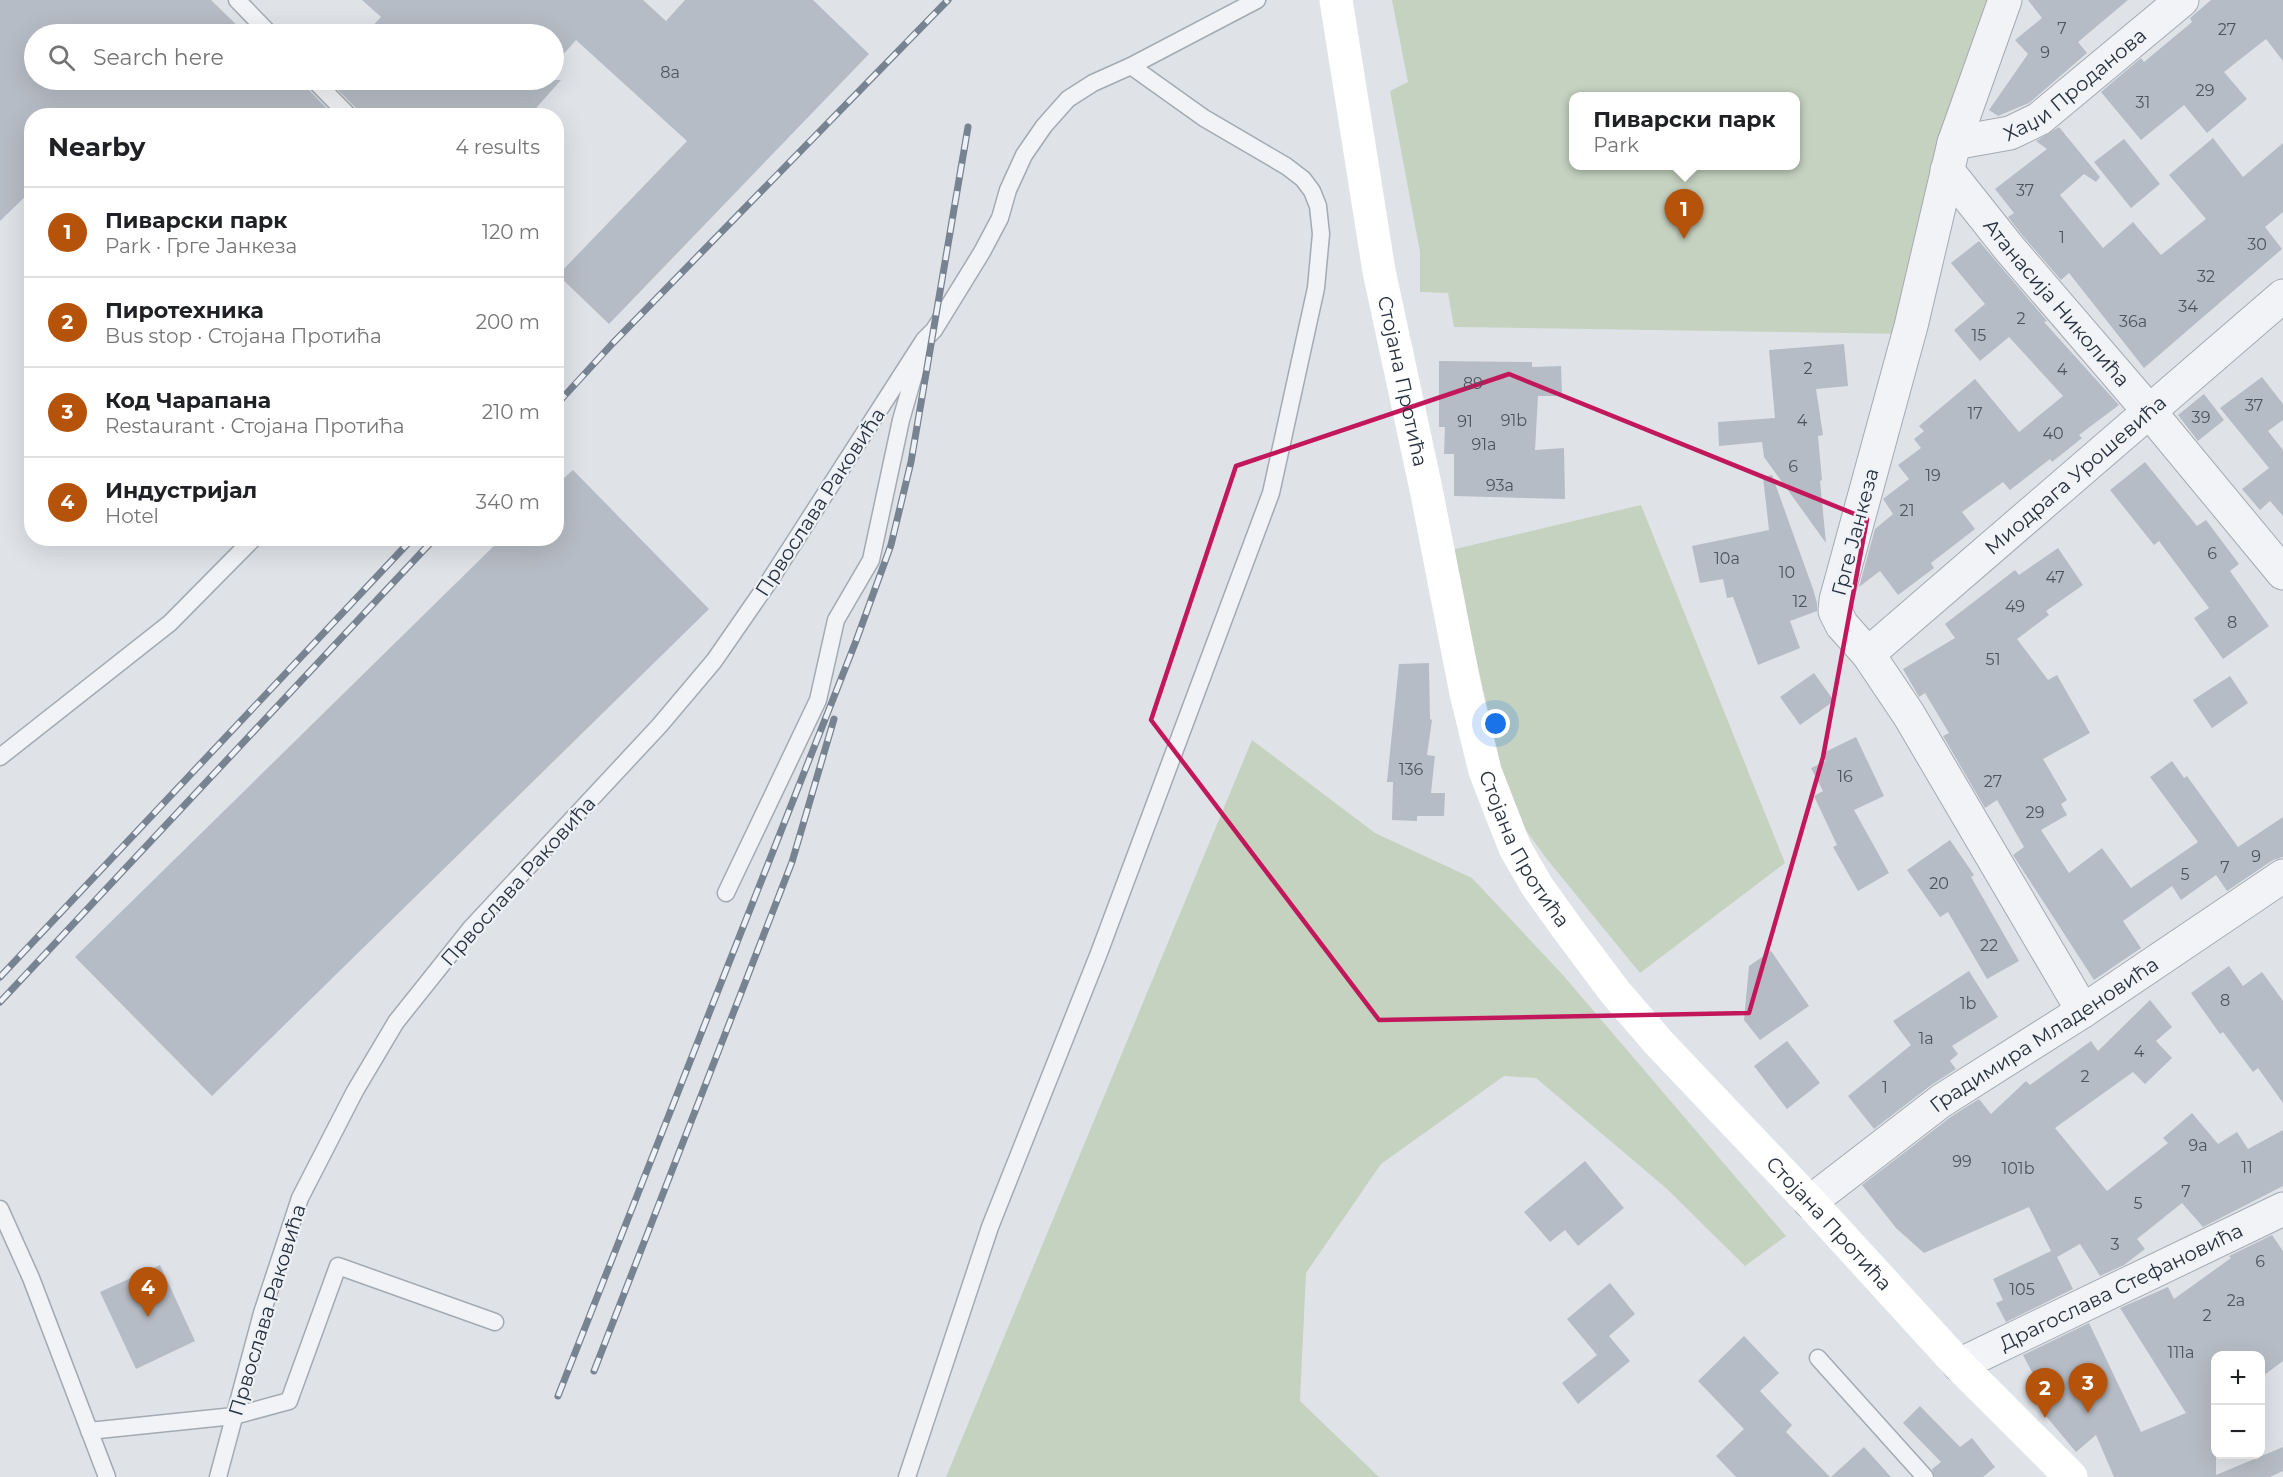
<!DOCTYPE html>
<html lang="en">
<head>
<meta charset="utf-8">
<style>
  body { margin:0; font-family:Montserrat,sans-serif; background:#f2f2f2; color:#202124 }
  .controls { position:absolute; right:18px; bottom:18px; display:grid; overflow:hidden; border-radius:12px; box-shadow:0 6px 24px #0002 }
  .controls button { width:54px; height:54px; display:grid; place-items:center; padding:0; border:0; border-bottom:2px solid #e0e0e0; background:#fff; color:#202124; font:30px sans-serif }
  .you { position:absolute; left:1496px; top:724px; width:21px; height:21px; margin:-15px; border:4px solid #fff; border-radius:50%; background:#1a73e8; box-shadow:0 0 0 9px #1a73e833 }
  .badge { display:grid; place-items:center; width:39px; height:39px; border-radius:50%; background:#b45309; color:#fff; font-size:20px; font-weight:700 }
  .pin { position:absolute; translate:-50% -50px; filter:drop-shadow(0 2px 3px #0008) }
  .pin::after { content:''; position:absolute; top:32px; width:21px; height:18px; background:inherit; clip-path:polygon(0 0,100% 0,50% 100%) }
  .popup { position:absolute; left:1569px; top:92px; width:231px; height:78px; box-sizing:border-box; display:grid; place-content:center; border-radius:12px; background:#fff; filter:drop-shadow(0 2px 4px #0005); font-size:20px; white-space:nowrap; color:#757577 }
  .popup b { font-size:22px; color:#202124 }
  .popup::after { content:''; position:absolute; left:50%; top:100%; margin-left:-12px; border:12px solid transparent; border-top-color:#fff }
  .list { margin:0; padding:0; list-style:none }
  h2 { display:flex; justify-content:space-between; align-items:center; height:78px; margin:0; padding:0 24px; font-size:26px }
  h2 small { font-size:20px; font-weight:400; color:#757577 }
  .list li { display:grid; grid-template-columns:39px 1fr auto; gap:18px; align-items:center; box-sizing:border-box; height:90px; padding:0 24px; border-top:2px solid #e0e0e0 }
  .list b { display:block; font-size:22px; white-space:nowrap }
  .list p { margin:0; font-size:20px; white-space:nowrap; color:#757577 }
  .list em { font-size:20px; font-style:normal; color:#757577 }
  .icon { flex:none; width:33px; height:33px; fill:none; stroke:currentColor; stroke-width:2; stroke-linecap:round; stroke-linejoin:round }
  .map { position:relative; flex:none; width:2283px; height:1477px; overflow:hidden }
  .search { position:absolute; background:#fff; box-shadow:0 6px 24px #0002; left:24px; top:24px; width:540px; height:66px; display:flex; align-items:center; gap:15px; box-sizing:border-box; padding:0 21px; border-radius:33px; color:#757577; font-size:22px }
  .panel { position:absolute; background:#fff; box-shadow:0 6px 24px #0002; left:24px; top:108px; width:540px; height:438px; border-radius:24px }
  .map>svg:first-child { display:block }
  .green { fill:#c5d2c0; fill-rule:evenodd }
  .building { fill:#b6bcc5 }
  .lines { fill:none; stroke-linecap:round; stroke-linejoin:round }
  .lane-casing { stroke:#a4aab2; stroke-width:19 }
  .street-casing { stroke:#a4aab2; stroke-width:35 }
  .lane { stroke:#f1f3f6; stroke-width:16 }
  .street { stroke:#f1f3f6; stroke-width:33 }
  .secondary { stroke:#fff; stroke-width:33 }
  .rail-casing { stroke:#788392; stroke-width:7 }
  .rail { stroke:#eef2f6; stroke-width:4.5; stroke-dasharray:14; stroke-linecap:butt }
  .marked { fill:none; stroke:#c2185b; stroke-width:4.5; stroke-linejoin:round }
  .labels { text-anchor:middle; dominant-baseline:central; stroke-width:4.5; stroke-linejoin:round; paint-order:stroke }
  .number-label { font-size:16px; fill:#4c5460 }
  .street-label { font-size:20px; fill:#28313f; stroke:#eef2f6 }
</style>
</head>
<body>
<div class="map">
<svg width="2283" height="1477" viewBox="0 0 2283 1477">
  <rect width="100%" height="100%" fill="#dfe3e8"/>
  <path class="green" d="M1392,0H2006L1908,334L1454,327L1448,293L1420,292V252L1390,91L1408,82ZM1573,97H1795V166H1573Z
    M1641,505L1785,863L1640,973L1546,858L1511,810L1451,550Z
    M1252,740L1375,833L1472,878L1562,974L1786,1236L1745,1266L1666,1188L1536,1078L1504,1076L1381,1164L1306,1273L1300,1401L1379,1477H946Z"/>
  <path class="building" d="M0,0H211L246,34H34V80H304L306,87L334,116H32V190L0,221Z
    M362,0H643L666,21L685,0H813L869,54L609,324L558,275L687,141L576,40L554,65V34H365L381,17Z
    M2028,0H2128L2078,42L2087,53L2029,103L1998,116L1989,110L2028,54L2015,40L2042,18Z
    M2211,0H2283V61L2266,39L2224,72L2247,99L2207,133L2184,105L2141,140L2101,92L2141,58L2144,62L2192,22L2190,18Z
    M328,80H561L529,116H359L357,109Z
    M2059,127L2100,177L2096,182L2084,174L2060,195L2103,248L2133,222L2161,255L2206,219L2169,175L2213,138L2243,177L2283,143V212L2265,227L2282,249L2144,368L2069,273L2061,280L2023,236L2008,217L2014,213L1995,189L2047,149L2036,141Z
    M2124,139L2160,184L2131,208L2094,162Z
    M1979,241L2047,321L2044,322L2119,405L2079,435L2082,438L2052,462L2050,459L2010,490L2003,482L1962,512L1975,529L1931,563L1934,568L1898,595L1880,571L1859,587L1875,529L1893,514L1883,499L1909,479L1898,465L1921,448L1914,439L1924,431L1919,426L1975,379L2019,432L2063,396L2009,337L1980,361L1954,330L1985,304L1951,263Z
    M1844,344L1848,386L1816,389L1823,435L1818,436L1822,480L1820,481L1826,543L1764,457L1762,442L1719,446L1718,422L1775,418L1769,350Z
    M1439,361L1532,362V367L1561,366L1562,396H1538L1535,450L1564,448L1565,499L1454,496V454H1444L1445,427H1439Z
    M2262,377L2283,404V420L2268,431L2283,450V516L2270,501L2260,510L2242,489L2269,468L2220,408Z
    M2204,394L2224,420L2198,441L2178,415Z
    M2145,462L2197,526L2206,520L2239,564L2230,571L2269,626L2223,659L2194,618L2209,608L2159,541L2154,545L2110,490Z
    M573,470L709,609L212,1096L75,957L502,538H556V485Z
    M1772,475L1813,589L1817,603V611L1790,621L1800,648L1758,665L1733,597L1727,598L1723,579L1700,583L1692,546L1769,530L1763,477Z
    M2058,548L2083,585L2046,611L2049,615L2017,639L2048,680L2057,675L2090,733L2043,759L2067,800L2061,804L2067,815L2041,830L2069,873L2102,848L2131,888L2198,842L2150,777L2172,761L2184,778L2187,776L2238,847L2283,817V857L2273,860L2227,891L2216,875L2181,900L2172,886L2123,921L2141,948L2094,980L2013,855L2024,847L1997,800L1985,808L1943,736L1949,733L1925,693L1919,697L1903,669L1955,638L1945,624L2015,570L2019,575Z
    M1429,663L1430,719L1432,720L1427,755L1435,756L1431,793H1445L1444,816H1417V821L1392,820L1393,782H1387L1399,664Z
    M1814,673L1834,701L1800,725L1780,697Z
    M2230,676L2248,703L2212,728L2193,700Z
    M1856,737L1884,796L1854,810L1889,873L1858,891L1833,847L1837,845L1814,796L1823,791L1811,768L1826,761L1821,754Z
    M1950,840L1974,875L1971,877L2019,961L1987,979L1948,912L1940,917L1907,870Z
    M1771,951L1809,1006L1760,1040L1744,1020L1749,966Z
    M2229,966L2243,986L2262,972L2283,1001V1103L2258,1068L2253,1072L2223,1032L2220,1034L2191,993Z
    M1969,971L1998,1017L1952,1046L1958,1054L1950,1061L1956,1069L1930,1086L1874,1129L1848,1096L1911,1045L1893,1021Z
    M2150,1000L2172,1027L2156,1041L2172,1058L2145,1084L2133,1072L2055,1128L2107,1191L2168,1143L2163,1138L2192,1113L2218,1144L2237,1132L2248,1149L2283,1130V1186L2203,1227L2182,1203L2137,1239L2145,1249L2124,1265L2100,1276L2080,1244L2057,1257L2073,1289L2006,1322L1996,1303L2003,1300L1993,1279L2051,1251L2029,1207L1924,1253L1896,1228L1862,1185L1952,1116L1979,1099L1991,1114L2026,1081L2030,1085L2091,1041L2098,1051Z
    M1787,1041L1820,1083L1787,1109L1754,1066Z
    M1585,1161L1624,1208L1578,1246L1565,1230L1550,1242L1524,1212Z
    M2272,1235L2283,1251V1361L2260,1378V1356H2216V1475L2283,1447V1471L2270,1477H2114L2096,1435L2076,1452L2040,1409L2048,1403L2023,1355L2089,1323L2141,1432L2186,1413L2120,1308L2168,1287L2174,1299L2231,1258L2229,1256Z
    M160,1265L195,1341L136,1369L100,1292Z
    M1610,1283L1635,1314L1609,1336L1630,1361L1578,1404L1562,1383L1597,1355L1567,1319Z
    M1744,1336L1779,1373L1760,1391L1792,1425L1786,1432L1830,1477H1736L1716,1456L1744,1429L1698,1381Z
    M1920,1406L1960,1447L1972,1438L1995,1467L1983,1477H1935L1932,1469L1941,1462L1903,1423Z
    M1864,1447L1891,1477H1831Z"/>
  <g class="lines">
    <defs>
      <path id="lane" d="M237,0L270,34
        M314,80L349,116
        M0,757L170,623L254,538
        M726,893L818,700L836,620L871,560L901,420L924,340L934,330L982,252L1000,218L1008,190L1024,155L1044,126L1068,99L1093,83L1131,66L1257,0
        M0,1209L31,1278L107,1477
        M1818,1358L1925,1477
        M89,1431L234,1416L289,1401L338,1266L495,1322
        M218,1477L262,1313L300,1198L355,1091L396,1022L471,928L660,725L714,661L768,583L924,340
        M907,1477L990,1227L1099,953L1271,493L1316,288L1321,234L1318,206L1312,191L1303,179L1286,166L1204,118L1131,66"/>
      <g id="street">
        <path d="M2005,0L1954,143L1911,326L1836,600L1835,611L1842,625L1868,654L1909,715L2083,1011"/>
        <path id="s1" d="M1954,143L2010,133L2039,119L2182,0"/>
        <path id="s2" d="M1947,170L2009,248L2149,411L2283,573"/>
        <path id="s3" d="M1868,654L2283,296"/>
        <path id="s4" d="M1810,1202L1941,1101L2083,1011L2283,876"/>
        <path id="s5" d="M1959,1365L2283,1209"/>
      </g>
    </defs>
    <use href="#lane" class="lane-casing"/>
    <use href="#street" class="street-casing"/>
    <use href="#lane" class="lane"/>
    <use href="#street" class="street"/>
    <path class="secondary" id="s6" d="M1336,0L1379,271L1426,489L1466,693L1485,771L1515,848L1537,886L1570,932L1615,992L1659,1043L1810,1202L1959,1365L2071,1477"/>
    <defs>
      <path id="rail" d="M556,405L612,344L948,0
        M0,977L413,538
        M0,1002L435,538
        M594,1371L792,862L834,719
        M558,1396L856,641L891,545L911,462L968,127"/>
    </defs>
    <use href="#rail" class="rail-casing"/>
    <use href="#rail" class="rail"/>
  </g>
  <path class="marked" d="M1509,374L1867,519L1823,757L1749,1013L1379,1020L1151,720L1236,466Z"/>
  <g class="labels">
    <g class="number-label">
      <text x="2062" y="28">7</text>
      <text x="2227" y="29">27</text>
      <text x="2045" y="52">9</text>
      <text x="670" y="72">8a</text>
      <text x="2205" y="90">29</text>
      <text x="2143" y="102">31</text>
      <text x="2025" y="190">37</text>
      <text x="2062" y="237">1</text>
      <text x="2257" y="244">30</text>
      <text x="2206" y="276">32</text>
      <text x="2188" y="306">34</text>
      <text x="2021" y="318">2</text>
      <text x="2133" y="321">36a</text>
      <text x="1979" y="335">15</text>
      <text x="1808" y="368">2</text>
      <text x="2062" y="369">4</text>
      <text x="1473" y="383">89</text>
      <text x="2254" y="405">37</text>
      <text x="1975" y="413">17</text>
      <text x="2201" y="417">39</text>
      <text x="1514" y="420">91b</text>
      <text x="1802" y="420">4</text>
      <text x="1465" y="421">91</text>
      <text x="2053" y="433">40</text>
      <text x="1484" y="444">91a</text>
      <text x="1793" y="466">6</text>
      <text x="1933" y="475">19</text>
      <text x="1500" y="485">93a</text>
      <text x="1907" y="510">21</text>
      <text x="2212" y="553">6</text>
      <text x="1727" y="558">10a</text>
      <text x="1787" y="572">10</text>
      <text x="2055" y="577">47</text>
      <text x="1800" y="601">12</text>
      <text x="2015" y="606">49</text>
      <text x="2232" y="622">8</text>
      <text x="1993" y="659">51</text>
      <text x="1411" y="769">136</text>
      <text x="1845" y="776">16</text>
      <text x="1993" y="781">27</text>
      <text x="2035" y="812">29</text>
      <text x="2256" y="856">9</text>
      <text x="2225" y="867">7</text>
      <text x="2185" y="874">5</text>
      <text x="1939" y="883">20</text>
      <text x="1989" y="945">22</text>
      <text x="2225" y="1000">8</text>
      <text x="1968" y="1003">1b</text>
      <text x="1926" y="1038">1a</text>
      <text x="2139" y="1051">4</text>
      <text x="2085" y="1076">2</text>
      <text x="1885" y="1087">1</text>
      <text x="2198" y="1145">9a</text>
      <text x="1962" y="1161">99</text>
      <text x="2247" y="1167">11</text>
      <text x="2018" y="1168">101b</text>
      <text x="2186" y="1191">7</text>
      <text x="2138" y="1203">5</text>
      <text x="2115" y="1244">3</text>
      <text x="2260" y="1261">6</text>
      <text x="2022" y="1289">105</text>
      <text x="2236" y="1300">2a</text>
      <text x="2207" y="1315">2</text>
      <text x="2181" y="1352">111a</text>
    </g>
    <g class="street-label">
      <text stroke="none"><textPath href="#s1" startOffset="138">Хаџи Проданова</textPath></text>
      <text stroke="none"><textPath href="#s2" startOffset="172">Атанасија Николића</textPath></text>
      <text stroke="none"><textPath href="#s6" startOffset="387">Стојана Протића</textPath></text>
      <text stroke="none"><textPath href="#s3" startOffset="274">Миодрага Урошевића</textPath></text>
      <text transform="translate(820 502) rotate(-57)">Првослава Раковића</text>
      <text transform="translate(1855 532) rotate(-75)">Грге Јанкеза</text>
      <text stroke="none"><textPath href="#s6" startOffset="873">Стојана Протића</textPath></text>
      <text transform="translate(518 881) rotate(-48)">Првослава Раковића</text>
      <text stroke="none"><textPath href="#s4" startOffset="288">Градимира Младеновића</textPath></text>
      <text stroke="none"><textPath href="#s6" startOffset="1359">Стојана Протића</textPath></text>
      <text stroke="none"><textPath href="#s5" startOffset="180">Драгослава Стефановића</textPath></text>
      <text transform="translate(267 1310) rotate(-73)">Првослава Раковића</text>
    </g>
  </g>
</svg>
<div class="controls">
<button>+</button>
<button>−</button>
</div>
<div class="you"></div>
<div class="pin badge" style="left:1684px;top:239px">1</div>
<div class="popup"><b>Пиварски парк</b>Park</div>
<div class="pin badge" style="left:2045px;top:1418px">2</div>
<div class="pin badge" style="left:2088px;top:1413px">3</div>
<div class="pin badge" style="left:148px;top:1317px">4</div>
<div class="search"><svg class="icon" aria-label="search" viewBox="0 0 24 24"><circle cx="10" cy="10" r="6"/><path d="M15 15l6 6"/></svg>Search here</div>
<section class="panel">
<h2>Nearby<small>4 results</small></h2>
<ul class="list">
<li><span class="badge">1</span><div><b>Пиварски парк</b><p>Park · Грге Јанкеза</p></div><em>120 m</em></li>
<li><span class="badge">2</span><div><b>Пиротехника</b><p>Bus stop · Стојана Протића</p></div><em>200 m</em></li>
<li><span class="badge">3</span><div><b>Код Чарапана</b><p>Restaurant · Стојана Протића</p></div><em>210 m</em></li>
<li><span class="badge">4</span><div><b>Индустријал</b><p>Hotel</p></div><em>340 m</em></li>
</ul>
</section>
</div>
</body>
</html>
